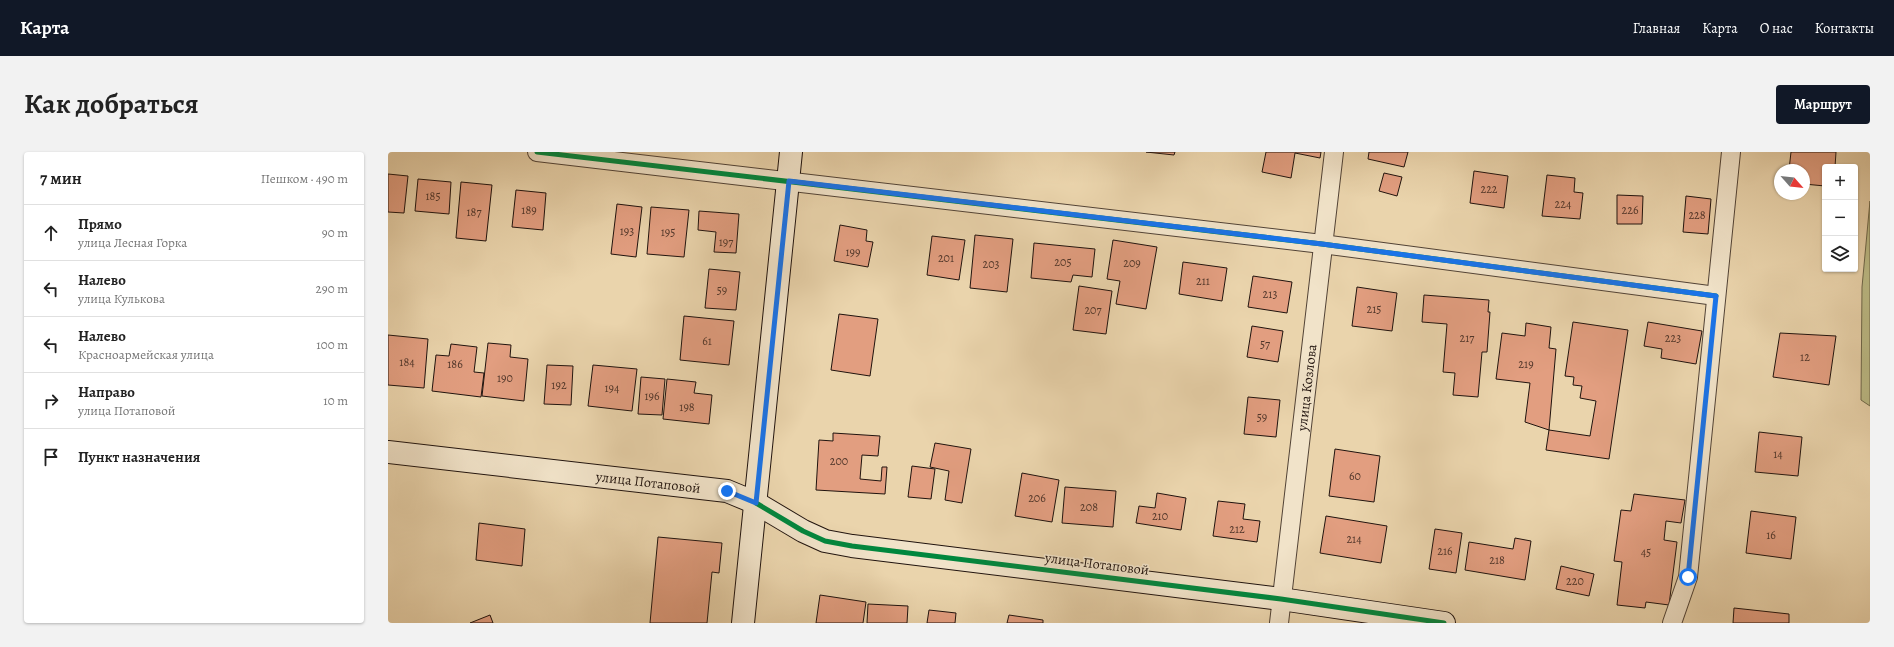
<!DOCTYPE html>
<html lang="ru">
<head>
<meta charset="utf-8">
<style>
  body { margin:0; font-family:Alegreya,serif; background:#f2f2f2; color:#222 }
  .controls { position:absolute; right:12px; top:12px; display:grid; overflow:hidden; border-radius:4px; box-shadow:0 1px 3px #0004 }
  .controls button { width:36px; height:36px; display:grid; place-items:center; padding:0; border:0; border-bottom:1px solid #e0e0e0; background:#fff; color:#222; font:20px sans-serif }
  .compass { position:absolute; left:1386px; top:12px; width:36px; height:36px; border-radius:50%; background:#fff; box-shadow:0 1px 3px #0004; rotate:117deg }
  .stop { position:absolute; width:12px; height:12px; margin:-9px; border:3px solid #1a73e8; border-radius:50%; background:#fff }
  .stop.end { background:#1a73e8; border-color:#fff; box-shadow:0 1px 4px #0008 }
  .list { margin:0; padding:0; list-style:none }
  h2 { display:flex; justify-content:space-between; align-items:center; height:52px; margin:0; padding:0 16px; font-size:17px }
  h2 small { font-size:13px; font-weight:400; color:#767676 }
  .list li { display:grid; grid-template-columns:26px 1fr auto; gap:12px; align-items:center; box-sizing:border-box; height:56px; padding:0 16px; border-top:1px solid #e0e0e0 }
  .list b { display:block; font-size:15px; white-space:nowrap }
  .list p { margin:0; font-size:13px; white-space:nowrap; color:#767676 }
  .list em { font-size:13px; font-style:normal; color:#767676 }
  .icon { flex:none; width:22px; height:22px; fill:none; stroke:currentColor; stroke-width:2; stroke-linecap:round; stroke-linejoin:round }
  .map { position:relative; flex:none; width:1482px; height:471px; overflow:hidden; border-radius:4px }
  header { display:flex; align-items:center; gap:24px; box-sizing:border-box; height:56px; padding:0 20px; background:#111827; color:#fff }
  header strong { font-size:19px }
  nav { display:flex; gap:22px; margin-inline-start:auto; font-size:14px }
  .intro { display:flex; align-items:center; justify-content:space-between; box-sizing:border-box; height:96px; padding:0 24px }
  h1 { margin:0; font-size:28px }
  .button { padding:10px 18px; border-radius:4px; background:#111827; color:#fff; font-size:14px; font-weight:700 }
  main { display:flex; gap:24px; padding:0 24px }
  aside { flex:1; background:#fff; border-radius:4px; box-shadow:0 1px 3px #0004 }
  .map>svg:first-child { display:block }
  .green { fill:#bcbb86; stroke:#6e674a }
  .building { fill:#e29e80; stroke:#20130e }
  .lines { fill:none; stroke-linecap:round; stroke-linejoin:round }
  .street-casing { stroke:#524336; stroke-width:20 }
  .secondary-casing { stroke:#20130e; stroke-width:24 }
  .street { stroke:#f1e3c9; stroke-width:18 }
  .secondary { stroke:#f1e3c9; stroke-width:22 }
  .cycleway-casing { stroke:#f1e3c9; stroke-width:8 }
  .cycleway { stroke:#00873e; stroke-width:5 }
  .route { stroke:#1a73e8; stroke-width:5 }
  .labels { text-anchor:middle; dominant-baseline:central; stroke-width:3; stroke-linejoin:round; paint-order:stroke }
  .number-label { font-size:12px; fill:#50362a }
  .street-label { font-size:14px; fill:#20130e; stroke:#f1e3c9 }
</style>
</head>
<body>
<header>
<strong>Карта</strong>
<nav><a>Главная</a><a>Карта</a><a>О нас</a><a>Контакты</a></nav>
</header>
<div class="intro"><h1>Как добраться</h1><a class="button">Маршрут</a></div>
<main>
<aside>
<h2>7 мин<small>Пешком · 490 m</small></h2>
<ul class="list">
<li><svg class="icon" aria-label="ahead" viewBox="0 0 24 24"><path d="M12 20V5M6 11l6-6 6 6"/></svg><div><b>Прямо</b><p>улица Лесная Горка</p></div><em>90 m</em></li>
<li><svg class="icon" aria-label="left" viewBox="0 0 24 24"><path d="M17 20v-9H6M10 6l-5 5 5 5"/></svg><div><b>Налево</b><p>улица Кулькова</p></div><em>290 m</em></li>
<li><svg class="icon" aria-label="left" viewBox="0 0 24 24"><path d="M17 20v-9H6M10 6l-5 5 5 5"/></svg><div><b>Налево</b><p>Красноармейская улица</p></div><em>100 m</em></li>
<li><svg class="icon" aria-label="right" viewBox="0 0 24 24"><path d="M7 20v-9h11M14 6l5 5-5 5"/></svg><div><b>Направо</b><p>улица Потаповой</p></div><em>10 m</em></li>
<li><svg class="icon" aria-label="arrive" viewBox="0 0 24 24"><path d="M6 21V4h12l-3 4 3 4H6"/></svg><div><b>Пункт назначения</b></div></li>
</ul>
</aside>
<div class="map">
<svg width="1482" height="471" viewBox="0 0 1482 471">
  <rect width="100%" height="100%" fill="#ead4ac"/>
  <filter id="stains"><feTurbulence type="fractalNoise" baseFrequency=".005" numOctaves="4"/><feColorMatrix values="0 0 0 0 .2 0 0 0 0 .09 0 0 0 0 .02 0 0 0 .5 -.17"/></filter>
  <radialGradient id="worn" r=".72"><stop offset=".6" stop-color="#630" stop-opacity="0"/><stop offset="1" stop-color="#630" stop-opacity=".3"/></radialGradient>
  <path class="green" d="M1482,49V254L1473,248L1474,135Z"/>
  <path class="building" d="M758,0H787L786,3Z
    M878,0H933L932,6L907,1L903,26L874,20Z
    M981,0H1020L1016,15L980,7Z
    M1403,0H1448L1447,15H1437V34L1416,32V18H1401Z
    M1086,19L1120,24L1116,56L1082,51Z
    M996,21L1014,25L1009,44L991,39Z
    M0,22L20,24L16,61L0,60Z
    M1159,23L1187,26L1186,40L1195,41L1192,67L1154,64Z
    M30,27L63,30L61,62L27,59Z
    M73,30L104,33L98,89L68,86Z
    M128,38L158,41L155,78L124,75Z
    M1229,43L1255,44L1254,72H1229Z
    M1298,44L1323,47L1320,82L1295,80Z
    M229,52L254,55L248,105L223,102Z
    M263,55L301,58L296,105L259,102Z
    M311,59L351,62L348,101L326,100L328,80L310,78Z
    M452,73L479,78L478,89L485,90L480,115L446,109Z
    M587,83L625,87L619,140L582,136Z
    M544,84L577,88L571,128L539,123Z
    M725,88L769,95L758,157L728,152L732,129L719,127Z
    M646,91L707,97L704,125L685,123L683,130L643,126Z
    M795,110L839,116L834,149L791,142Z
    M321,117L352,120L348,158L317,156Z
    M865,124L904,130L899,161L860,155Z
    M691,134L724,139L718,182L685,178Z
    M969,135L1009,141L1004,179L964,174Z
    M1036,143L1101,148L1100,160H1102L1099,200H1094L1090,245L1065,243L1067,221L1055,220L1059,172L1034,170Z
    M451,162L490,167L482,224L443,218Z
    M296,164L346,169L341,213L292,208Z
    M1185,170L1240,178L1221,307L1158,298L1161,278L1202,284L1208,249L1192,246L1194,234L1185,233L1186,225L1177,224Z
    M1260,170L1314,179L1308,212L1273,206L1274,197L1256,194Z
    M1138,171L1163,175L1161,196L1168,197L1161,278L1137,270L1142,231L1108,227L1114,181L1137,184Z
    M864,174L895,179L890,210L859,205Z
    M1392,181L1448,184L1441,233L1385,225Z
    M0,183L40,187L36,236L0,233Z
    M100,191L123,193L122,205L140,207L136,249L94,244Z
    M63,192L89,195L86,220L96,221L93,245L44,239L48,203L61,204Z
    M159,213L185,214L183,253L156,252Z
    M205,213L249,217L244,259L200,254Z
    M253,225L277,227L274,263L250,262Z
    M279,227L308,230L306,241L324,243L321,272L275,267Z
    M860,245L892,248L888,285L856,282Z
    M1371,280L1414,285L1410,324L1367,320Z
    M445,281L492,284L490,304L474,303L472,327L493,329L494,315H499L497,342L428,338L431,288L445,289Z
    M547,291L583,297L574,351L557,348L561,319L542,315Z
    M947,297L992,304L986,350L941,344Z
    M524,314L547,317L543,347L520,345Z
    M634,321L671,328L664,370L627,364Z
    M677,335L728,339L725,375L674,371Z
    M769,341L798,346L793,378L748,371L751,354L767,356Z
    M1246,342L1297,348L1293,371L1278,369L1276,388L1289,390L1281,453L1258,450L1257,456L1229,453L1234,410L1226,409L1233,358L1243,359Z
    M830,349L857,352L855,367L872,369L869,390L825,384Z
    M1363,359L1408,365L1403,407L1358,401Z
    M938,364L999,374L993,411L932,401Z
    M91,371L137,377L134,414L88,408Z
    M1047,377L1074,381L1068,421L1041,417Z
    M270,385L334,391L331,421L324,420L319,471H262Z
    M1127,386L1143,389L1137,428L1077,418L1081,390L1125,397Z
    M1173,414L1206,422L1201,444L1168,437Z
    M432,443L478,450L475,471H428Z
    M480,452L520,454L519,471H479Z
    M1346,456L1401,462V471H1345Z
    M541,458L568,461L567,471H539Z
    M102,463L105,471H82Z
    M621,463L655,468V471H619Z"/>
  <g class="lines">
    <defs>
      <g id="street">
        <path d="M149,0L934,92L1328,144"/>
        <path id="s1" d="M891,471L946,0"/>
        <path d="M1284,471L1300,425L1343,0"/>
      </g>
      <g id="secondary">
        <path id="s2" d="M0,300L339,339L368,351L415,379L437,389L464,394L893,447L1056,471"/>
        <path d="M355,471L403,0"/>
      </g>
    </defs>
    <use href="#street" class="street-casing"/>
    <use href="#secondary" class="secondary-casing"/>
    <use href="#street" class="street"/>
    <use href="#secondary" class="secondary"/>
    <defs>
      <path id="cycleway" d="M149,0L934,92L1328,144
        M368,351L415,379L437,389L464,394L893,447L1056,471"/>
    </defs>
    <use href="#cycleway" class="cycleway-casing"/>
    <use href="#cycleway" class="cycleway"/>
  </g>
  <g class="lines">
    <path class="route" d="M339,339L368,351L401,29L934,92L1328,144L1300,425"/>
  </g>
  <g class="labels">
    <g class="number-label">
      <text x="1101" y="37">222</text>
      <text x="45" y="44">185</text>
      <text x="1175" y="52">224</text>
      <text x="141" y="58">189</text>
      <text x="1242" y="58">226</text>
      <text x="86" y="60">187</text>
      <text x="1309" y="63">228</text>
      <text x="239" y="79">193</text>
      <text x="280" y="80">195</text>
      <text x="338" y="90">197</text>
      <text x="465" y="100">199</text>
      <text x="558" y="106">201</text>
      <text x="675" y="110">205</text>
      <text x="744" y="111">209</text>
      <text x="603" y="112">203</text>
      <text x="815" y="129">211</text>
      <text x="334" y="138">59</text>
      <text x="882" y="142">213</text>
      <text x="986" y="157">215</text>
      <text x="705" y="158">207</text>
      <text x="1079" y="186">217</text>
      <text x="1285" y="186">223</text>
      <text x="319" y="189">61</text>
      <text x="877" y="192">57</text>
      <text x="1417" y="205">12</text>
      <text x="19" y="210">184</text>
      <text x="67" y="212">186</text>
      <text x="1138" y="212">219</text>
      <text x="117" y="226">190</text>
      <text x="171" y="233">192</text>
      <text x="224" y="236">194</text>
      <text x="264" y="244">196</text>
      <text x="299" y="255">198</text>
      <text x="874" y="265">59</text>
      <text x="1390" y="302">14</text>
      <text x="451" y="309">200</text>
      <text x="967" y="324">60</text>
      <text x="649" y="346">206</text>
      <text x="701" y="355">208</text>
      <text x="772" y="364">210</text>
      <text x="849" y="377">212</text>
      <text x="1383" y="383">16</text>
      <text x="966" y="387">214</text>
      <text x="1057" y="399">216</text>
      <text x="1258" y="400">45</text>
      <text x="1109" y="408">218</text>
      <text x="1187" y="429">220</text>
    </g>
    <g class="street-label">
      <text stroke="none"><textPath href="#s1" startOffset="237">улица Козлова</textPath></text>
      <text stroke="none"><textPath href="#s2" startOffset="262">улица Потаповой</textPath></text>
      <text transform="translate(709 412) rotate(7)">улица Потаповой</text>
    </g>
  </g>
  <rect width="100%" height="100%" filter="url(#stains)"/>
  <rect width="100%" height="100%" fill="url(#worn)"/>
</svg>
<div class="controls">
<button>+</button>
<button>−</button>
<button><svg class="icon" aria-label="layers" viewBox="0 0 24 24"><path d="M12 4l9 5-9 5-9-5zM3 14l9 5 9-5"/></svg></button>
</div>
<svg class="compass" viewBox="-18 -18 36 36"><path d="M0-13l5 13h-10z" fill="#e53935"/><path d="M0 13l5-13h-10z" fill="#767676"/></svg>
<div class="stop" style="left:1300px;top:425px"></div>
<div class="stop end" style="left:339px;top:339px"></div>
</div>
</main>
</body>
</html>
